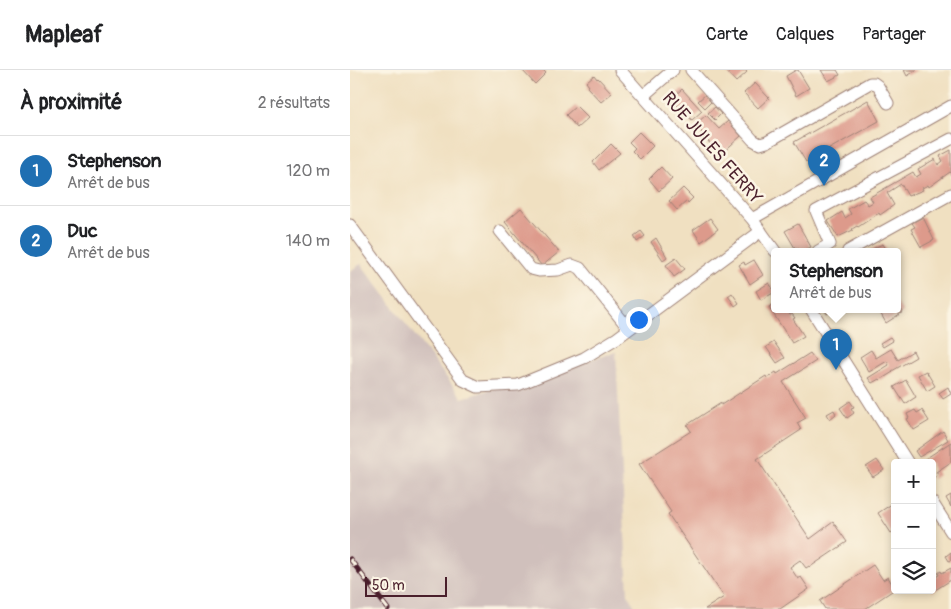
<!DOCTYPE html>
<html lang="fr">
<head>
<meta charset="utf-8">
<style>
  body { margin:0; font-family:Pangolin,sans-serif; background:#f2f2f2; color:#202124 }
  .controls { position:absolute; right:15px; bottom:15px; display:grid; overflow:hidden; border-radius:5px; box-shadow:0 2px 8px #0003 }
  .controls button { width:45px; height:45px; display:grid; place-items:center; padding:0; border:0; border-bottom:1px solid #e0e0e0; background:#fff; color:#202124; font:25px sans-serif }
  .scale { position:absolute; left:15px; bottom:12px; width:82px; box-sizing:border-box; padding-left:5px; border:2px solid #4a1f2b; border-top:0; font-size:14px; line-height:18px; white-space:nowrap; color:#4a1f2b; -webkit-text-stroke:4px #fcf5e5; paint-order:stroke }
  .you { position:absolute; left:288px; top:249px; width:18px; height:18px; margin:-12px; border:4px solid #fff; border-radius:50%; background:#1a73e8; box-shadow:0 0 0 8px #1a73e833 }
  .badge { display:grid; place-items:center; width:32px; height:32px; border-radius:50%; background:#1f6fb2; color:#fff; font-size:16px; font-weight:700 }
  .pin { position:absolute; translate:-50% -41px; filter:drop-shadow(0 1px 2px #0008) }
  .pin::after { content:''; position:absolute; top:26px; width:18px; height:15px; background:inherit; clip-path:polygon(0 0,100% 0,50% 100%) }
  .popup { position:absolute; left:421px; top:178px; width:130px; height:65px; box-sizing:border-box; display:grid; place-content:center; border-radius:5px; background:#fff; filter:drop-shadow(0 1px 4px #0005); font-size:16px; white-space:nowrap; color:#757577 }
  .popup b { font-size:19px; color:#202124 }
  .popup::after { content:''; position:absolute; left:50%; top:100%; margin-left:-10px; border:10px solid transparent; border-top-color:#fff }
  .list { margin:0; padding:0; list-style:none }
  h2 { display:flex; justify-content:space-between; align-items:center; height:65px; margin:0; padding:0 20px; font-size:21px }
  h2 small { font-size:16px; font-weight:400; color:#757577 }
  .list li { display:grid; grid-template-columns:32px 1fr auto; gap:15px; align-items:center; box-sizing:border-box; height:70px; padding:0 20px; border-top:1px solid #e0e0e0 }
  .list b { display:block; font-size:19px; white-space:nowrap }
  .list p { margin:0; font-size:16px; white-space:nowrap; color:#757577 }
  .list em { font-size:16px; font-style:normal; color:#757577 }
  .icon { flex:none; width:28px; height:28px; fill:none; stroke:currentColor; stroke-width:2; stroke-linecap:round; stroke-linejoin:round }
  .map { position:relative; flex:none; width:601px; height:539px; overflow:hidden }
  header { display:flex; align-items:center; gap:30px; box-sizing:border-box; height:70px; padding:0 25px; background:#fff; border-bottom:1px solid #e0e0e0 }
  header strong { font-size:24px }
  nav { display:flex; gap:28px; margin-inline-start:auto; font-size:18px }
  main { display:flex }
  aside { flex:1; background:#fff }
  .map>svg:first-child { display:block }
  .industrial { fill:#d0c0bc }
  .building { fill:#dd9a8b }
  .lines { fill:none; stroke-linecap:round; stroke-linejoin:round }
  .minor-casing { stroke:#9d8076; stroke-width:13 }
  .minor { stroke:#fff; stroke-width:11 }
  .rail-casing { stroke:#4a1f2b; stroke-width:5 }
  .rail { stroke:#fcf5e5; stroke-width:3; stroke-dasharray:9; stroke-linecap:butt }
  .labels { text-anchor:middle; dominant-baseline:central; stroke-width:5; stroke-linejoin:round; paint-order:stroke }
  .street-label { font-size:18px; fill:#4a1f2b; stroke:#fcf5e5 }
</style>
</head>
<body>
<header>
<strong>Mapleaf</strong>
<nav><a>Carte</a><a>Calques</a><a>Partager</a></nav>
</header>
<main>
<aside>
<h2>À proximité<small>2 résultats</small></h2>
<ul class="list">
<li><span class="badge">1</span><div><b>Stephenson</b><p>Arrêt de bus</p></div><em>120 m</em></li>
<li><span class="badge">2</span><div><b>Duc</b><p>Arrêt de bus</p></div><em>140 m</em></li>
</ul>
</aside>
<div class="map">
<svg width="601" height="539" viewBox="0 0 601 539">
  <rect width="100%" height="100%" fill="#fcf5e5"/>
  <filter id="ink" filterUnits="userSpaceOnUse"><feTurbulence type="fractalNoise" baseFrequency=".02" numOctaves="2"/><feDisplacementMap in="SourceGraphic" scale="10" xChannelSelector="R" yChannelSelector="G"/><feConvolveMatrix kernelMatrix="1 2 1 2 8 2 1 2 1" color-interpolation-filters="sRGB"/></filter>
  <filter id="wash" filterUnits="userSpaceOnUse"><feTurbulence type="fractalNoise" baseFrequency=".0096" numOctaves="4" result="noise"/><feDisplacementMap in="SourceGraphic" scale="20" xChannelSelector="R" yChannelSelector="G"/><feGaussianBlur stdDeviation="1.12" result="paint"/><feColorMatrix in="noise" values="0 0 0 0 0 0 0 0 0 0 0 0 0 0 0 0 0 1.4 0 .05"/><feComposite in="paint" operator="in"/></filter>
  <g filter="url(#wash)">
    <rect width="100%" height="100%" fill="#f0e0c1"/>
    <path class="industrial" d="M11,194L112,328L266,282L278,524L286,539H0V201Z"/>
    <g id="blocks">
      <path class="building" d="M172,0H193L196,3L185,14Z
        M375,0H395L397,2L386,12Z
        M446,0H448L459,18L446,26L436,6Z
        M471,0H487L490,5L478,11Z
        M554,0H567L557,6Z
        M244,5L247,9L248,8L262,23L251,32L237,17L239,16L236,12Z
        M405,13L419,28L408,38L394,23Z
        M332,19L352,41L342,50L327,37L328,35L322,28Z
        M355,25L361,32L355,38L348,31Z
        M518,30L529,51L456,92L444,72Z
        M226,36L238,48L227,58L216,45Z
        M365,37L371,44L365,50L358,43Z
        M356,45L369,59L378,51L391,66L370,85L351,63L352,62L346,54Z
        M289,62L303,76L290,89L282,81L285,78L279,72Z
        M261,74L270,83L249,100L243,92Z
        M601,80V105L600,102L579,117L578,115L572,118L573,120L558,126L551,114L537,123L544,135L530,145L529,143L508,157L507,156L502,159L503,160L488,167L478,151L492,142L495,148L501,144L498,139L514,130L518,135L523,132L520,127L563,102L566,107L571,104L568,99L585,89L588,95L593,91L590,86Z
        M311,97L322,109L309,121L299,109Z
        M333,118L343,128L338,133L337,131L327,140L319,131Z
        M171,138L209,182L192,196L155,152Z
        M573,147L584,170L571,177L561,159L565,157L562,153Z
        M360,148L368,159L351,172L343,160Z
        M448,154L461,177L453,181H450L447,177L445,178L435,161Z
        M291,161L295,166L287,172L284,166Z
        M306,168L317,187L313,190L301,172Z
        M533,174L537,181H519L528,176Z
        M326,188L335,199L324,207L316,195Z
        M404,190L413,205L400,214L389,195L394,192L395,195Z
        M419,213L425,222L411,230L406,221Z
        M382,223L389,233L385,236L378,226Z
        M425,233V239H436L440,245L442,244L445,248L443,249L454,266L442,273L419,237Z
        M547,233L553,242L536,253L528,239H547Z
        M474,239H485L477,244Z
        M540,267L543,271L533,277L530,273Z
        M424,272L435,288L427,293L416,277Z
        M541,279L548,290L563,281L566,287L542,301L543,302L530,310L529,309L522,313L518,308L539,295L537,291L519,302L510,287L521,280L526,288Z
        M460,283L466,291L433,312L456,348L447,353L451,360L407,389L460,469L483,452L497,472L460,497L459,496L456,498L450,490L440,497L448,509L451,507L459,519L430,539H355L374,527L318,444L321,442L289,394L341,361L337,355L371,333V335L416,306L417,308L426,302L427,304Z
        M576,301L585,316L577,321L568,305Z
        M556,310L566,327L555,334L544,317Z
        M598,317L601,324L593,329L589,323Z
        M500,331L504,337L501,338L504,343L497,348L490,338Z
        M484,340L486,344L480,349L477,344Z
        M565,340L567,343L572,340L579,351L564,360L557,349L559,348L557,344Z
        M593,361L598,370L569,387L565,381Z
        M601,372V392L586,402L588,405L583,409L582,393H573L572,391Z
        M527,390L534,400L523,407L516,397Z
        M601,425V437L596,428Z
        M545,432V460L541,463L528,443Z
        M601,482V490L599,491L596,486Z
        M523,495L533,510L538,507L545,519L515,539H475L470,531Z
        M601,498V510L582,522V509L589,505L588,503L591,501L592,503Z"/>
    </g>
  </g>
  <g filter="url(#ink)">
    <use href="#blocks" fill-opacity="0" stroke="#9d8076" stroke-width="1"/>
    <g class="lines">
      <defs>
        <path id="minor" d="M270,0L402,149L425,181
          M341,0L403,70L410,74L417,72L520,13H524L528,16L538,33
          M293,26L323,0
          M402,149L601,36
          M0,155L113,310L128,317L168,315L234,288L267,268L411,161
          M150,161L181,199L189,201L208,200L222,195L230,198L279,259
          M468,181L480,174L466,141L601,69
          M498,181L601,124
          M461,239L558,393
          M582,432L601,462"/>
      </defs>
      <use href="#minor" class="minor-casing"/>
      <use href="#minor" class="minor"/>
      <defs>
        <path id="rail" d="M0,489L38,539"/>
      </defs>
      <use href="#rail" class="rail-casing"/>
      <use href="#rail" class="rail"/>
    </g>
  </g>
  <g class="labels">
    <g class="street-label">
      <text transform="translate(362 78) rotate(49)">RUE JULES FERRY</text>
    </g>
  </g>
</svg>
<div class="controls">
<button>+</button>
<button>−</button>
<button><svg class="icon" aria-label="layers" viewBox="0 0 24 24"><path d="M12 4l9 5-9 5-9-5zM3 14l9 5 9-5"/></svg></button>
</div>
<div class="scale">50 m</div>
<div class="you"></div>
<div class="pin badge" style="left:486px;top:300px">1</div>
<div class="popup"><b>Stephenson</b>Arrêt de bus</div>
<div class="pin badge" style="left:474px;top:116px">2</div>
</div>
</main>
</body>
</html>
